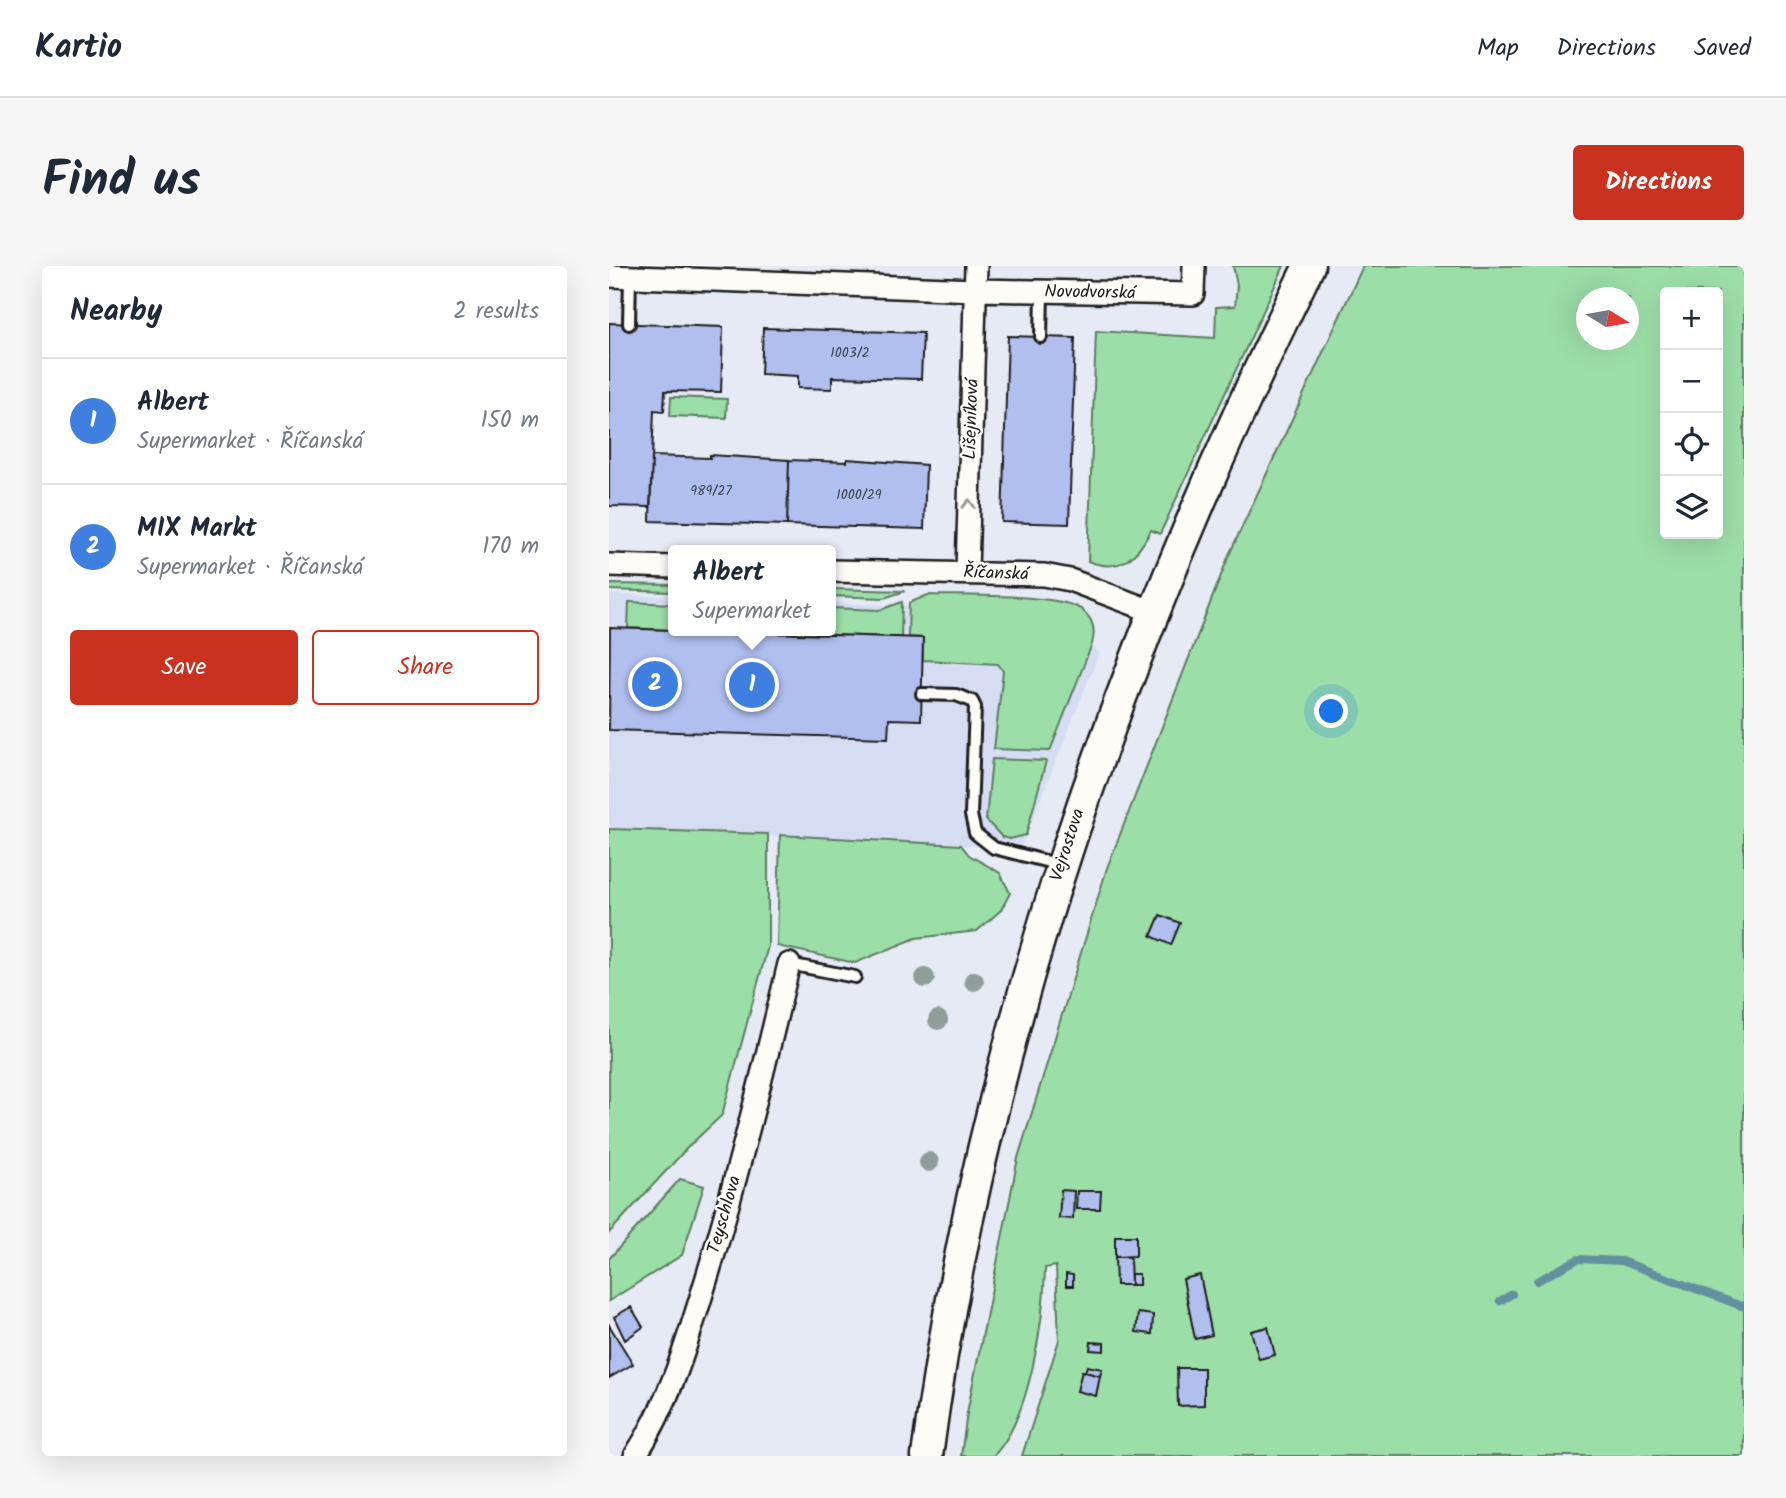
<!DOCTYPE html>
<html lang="en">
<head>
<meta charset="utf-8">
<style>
  body { margin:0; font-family:Kalam,sans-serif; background:#f6f6f7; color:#1f2937 }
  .controls { position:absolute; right:21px; top:21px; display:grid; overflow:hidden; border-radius:7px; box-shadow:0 7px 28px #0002 }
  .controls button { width:63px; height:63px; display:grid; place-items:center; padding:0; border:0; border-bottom:2px solid #e0e1e3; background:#fff; color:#1f2937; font:35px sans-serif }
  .compass { position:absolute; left:967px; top:21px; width:63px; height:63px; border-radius:50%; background:#fff; box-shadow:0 7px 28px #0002; rotate:101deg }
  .you { position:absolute; left:723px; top:446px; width:24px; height:24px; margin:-18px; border:5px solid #fff; border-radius:50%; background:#1a73e8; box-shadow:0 0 0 10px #1a73e833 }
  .badge { display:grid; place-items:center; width:46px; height:46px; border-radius:50%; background:#c8321e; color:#fff; font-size:23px; font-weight:700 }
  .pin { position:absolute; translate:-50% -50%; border:4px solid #fff; box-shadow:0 2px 7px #0006 }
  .popup { position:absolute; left:59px; top:279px; width:168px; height:91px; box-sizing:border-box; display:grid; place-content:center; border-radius:7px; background:#fff; filter:drop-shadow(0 2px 5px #0005); font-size:23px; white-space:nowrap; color:#747a83 }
  .popup b { font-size:26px; color:#1f2937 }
  .popup::after { content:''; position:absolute; left:50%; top:100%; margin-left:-14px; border:14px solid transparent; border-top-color:#fff }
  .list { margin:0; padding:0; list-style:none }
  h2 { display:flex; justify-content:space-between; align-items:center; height:91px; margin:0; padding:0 28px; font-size:30px }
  h2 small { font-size:23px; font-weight:400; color:#747a83 }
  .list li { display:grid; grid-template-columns:46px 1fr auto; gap:21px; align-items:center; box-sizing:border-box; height:126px; padding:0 28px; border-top:2px solid #e0e1e3 }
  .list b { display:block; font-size:26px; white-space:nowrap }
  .list p { margin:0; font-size:23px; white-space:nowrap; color:#747a83 }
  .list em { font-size:23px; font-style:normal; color:#747a83 }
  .actions { display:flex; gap:14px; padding:21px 28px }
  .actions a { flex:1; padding:16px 0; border:2px solid #c8321e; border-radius:7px; text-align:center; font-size:24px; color:#c8321e }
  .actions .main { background:#c8321e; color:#fff }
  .icon { flex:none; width:38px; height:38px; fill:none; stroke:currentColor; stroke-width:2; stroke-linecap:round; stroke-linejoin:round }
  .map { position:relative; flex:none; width:1135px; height:1190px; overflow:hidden; border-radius:7px }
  header { display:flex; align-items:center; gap:42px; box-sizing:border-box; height:98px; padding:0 35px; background:#fff; border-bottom:2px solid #e0e1e3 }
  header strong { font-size:33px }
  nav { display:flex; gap:38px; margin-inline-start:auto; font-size:24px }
  .intro { display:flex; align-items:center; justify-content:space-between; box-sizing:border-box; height:168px; padding:0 42px }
  h1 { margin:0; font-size:49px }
  .button { padding:18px 32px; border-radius:7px; background:#c8321e; color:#fff; font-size:24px; font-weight:700 }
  main { display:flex; gap:42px; padding:0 42px }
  aside { flex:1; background:#fff; border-radius:7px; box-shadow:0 7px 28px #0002 }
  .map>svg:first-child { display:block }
  .built { fill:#d6ddf3 }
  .green { fill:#9cdea8; stroke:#5c7d62; stroke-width:2; fill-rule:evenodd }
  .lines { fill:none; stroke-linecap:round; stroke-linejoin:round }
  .stream { stroke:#63909e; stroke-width:8 }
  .building { fill:#b1bfef; stroke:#1c1c1c; stroke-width:2 }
  .lane-casing { stroke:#1c1c1c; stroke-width:16 }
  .street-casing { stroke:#1c1c1c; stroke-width:26 }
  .secondary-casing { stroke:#1c1c1c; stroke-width:35 }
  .lane { stroke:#fdfcf7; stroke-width:10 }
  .street { stroke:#fdfcf7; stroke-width:21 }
  .secondary { stroke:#fdfcf7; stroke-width:30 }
  .tree { fill:#909e99 }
  .oneway { stroke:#989794 }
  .labels { text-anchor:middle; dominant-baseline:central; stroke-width:5; stroke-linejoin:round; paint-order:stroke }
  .number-label { font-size:14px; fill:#414551 }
  .street-label { font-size:18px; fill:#1c1c1c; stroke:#fdfcf7 }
</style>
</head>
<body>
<header>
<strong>Kartio</strong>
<nav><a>Map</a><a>Directions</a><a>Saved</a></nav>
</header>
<div class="intro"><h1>Find us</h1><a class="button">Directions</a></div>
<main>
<aside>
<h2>Nearby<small>2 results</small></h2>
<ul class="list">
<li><span class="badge" style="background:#3f7fe0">1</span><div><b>Albert</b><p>Supermarket · Říčanská</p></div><em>150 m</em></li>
<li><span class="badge" style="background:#3f7fe0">2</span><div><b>MIX Markt</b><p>Supermarket · Říčanská</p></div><em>170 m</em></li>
</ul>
<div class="actions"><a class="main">Save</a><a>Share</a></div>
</aside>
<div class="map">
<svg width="1135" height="1190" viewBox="0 0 1135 1190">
  <rect width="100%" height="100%" fill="#e6eaf5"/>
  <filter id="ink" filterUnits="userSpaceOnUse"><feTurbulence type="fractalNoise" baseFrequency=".0143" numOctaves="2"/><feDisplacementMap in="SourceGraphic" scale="14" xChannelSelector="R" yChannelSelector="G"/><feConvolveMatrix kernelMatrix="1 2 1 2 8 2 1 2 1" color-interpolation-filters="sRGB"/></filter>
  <g filter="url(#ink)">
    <path class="built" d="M0,328L64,331V365H222V337L437,345L491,386L412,582L0,563Z"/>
    <path class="green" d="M624,0H675L551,268L542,264C528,291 512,308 479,295L487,65L606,72L607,41L626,40L628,19Z
      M754,0H1135V1190H413L450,1074L447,1000L436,1002C435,1053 421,1154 384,1190H352L358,1147L409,892L498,602L620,289ZM1056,26H1109V268H1056ZM978,32H1020V74H978Z
      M62,131L118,133L117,152L61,150Z
      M0,318L64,319V326L0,324Z
      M222,323L296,325L275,332L222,330Z
      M319,329C351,330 451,327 473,344C485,353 487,364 483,378L441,485L385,483L394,405L389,398L314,394V372L299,371L300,337Z
      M20,336L64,338V364L19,362Z
      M293,336L292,371L98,365H222V342L271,344Z
      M383,493L437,495L417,569L401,573L393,571L377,554Z
      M0,563L159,568V680L113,849L79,881L0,967Z
      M171,569L352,579L360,589L391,607L401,627L392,644L368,665L307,672L246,697L168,680Z
      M71,913L95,920L73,989L0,1035V993Z"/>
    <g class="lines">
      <path class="stream" d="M928,1015L969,993L1013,995L1135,1041
        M891,1035L903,1028"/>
    </g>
    <path class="building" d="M0,57L114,61L112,126L56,125L55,145L45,144L41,241L0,240Z
      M154,62L314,67L312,113L223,111V123L189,122V110L152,108Z
      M399,70L466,72L460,258L393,256Z
      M101,189L180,194L178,259L41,255L43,190L101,192Z
      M238,193L317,199L315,263L178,259L180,194L238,196Z
      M1,362L314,372L312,454L280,453L279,472L0,464Z
      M551,649L571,657L562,679L542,670Z
      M452,924L465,925L464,953L450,952Z
      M468,925H492L491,943H467Z
      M506,970H527V990L506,991Z
      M506,991H521L522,1019H507Z
      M457,1008L464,1009V1020H457Z
      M522,1008H530V1019H522Z
      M591,1009L603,1069L586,1073L574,1013Z
      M22,1041L34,1061L16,1074L5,1051Z
      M529,1047L544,1049L543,1068L527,1066Z
      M0,1059L24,1098L0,1112Z
      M659,1061L666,1089L650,1093L642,1065Z
      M482,1076L495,1077V1085L481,1084Z
      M478,1100L493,1103L491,1110L476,1106Z
      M568,1102H595V1139L569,1140Z
      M473,1105L491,1110L487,1130L468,1125Z"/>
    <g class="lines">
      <defs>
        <path id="lane" d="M20,58L21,10
          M432,71L433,26
          M313,428L347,429L363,435L366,441L362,549L366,567L385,582L452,599
          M180,698L246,711"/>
        <path id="street" d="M0,10L366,24L584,28L585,0
          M0,299L64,301
          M222,305L435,309L461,314L545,346
          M358,306L367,0
          M26,1190C62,1135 80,1070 99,1008C130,905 155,802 180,698"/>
        <path id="secondary" d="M318,1190C374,769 513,379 700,0"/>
      </defs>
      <use href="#lane" class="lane-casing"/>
      <use href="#street" class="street-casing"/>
      <use href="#secondary" class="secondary-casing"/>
      <use href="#lane" class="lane"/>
      <use href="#street" class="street"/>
      <use href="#secondary" class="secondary"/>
    </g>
    <g class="tree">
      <circle cx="316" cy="712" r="10"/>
      <circle cx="365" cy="715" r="10"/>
      <circle cx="329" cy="754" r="10"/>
      <circle cx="320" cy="896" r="10"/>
    </g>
    <defs><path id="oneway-chevron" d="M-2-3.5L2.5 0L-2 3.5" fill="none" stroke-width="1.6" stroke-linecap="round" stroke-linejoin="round" transform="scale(1.75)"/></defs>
    <use class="oneway" href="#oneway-chevron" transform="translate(360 238) rotate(-88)"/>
  </g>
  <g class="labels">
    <g class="number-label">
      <text x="241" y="87">1003/2</text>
      <text x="102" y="225">989/27</text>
      <text x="250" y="229">1000/29</text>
    </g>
    <g class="street-label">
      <text transform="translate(481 27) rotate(1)">Novodvorská</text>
      <text transform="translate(363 153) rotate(-88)">Lišejníková</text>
      <text transform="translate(387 308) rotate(2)">Říčanská</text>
      <text transform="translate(459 579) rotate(-72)">Vejrostova</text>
      <text transform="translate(116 949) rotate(-74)">Teyschlova</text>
    </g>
  </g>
</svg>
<div class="controls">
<button>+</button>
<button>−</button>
<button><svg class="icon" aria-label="locate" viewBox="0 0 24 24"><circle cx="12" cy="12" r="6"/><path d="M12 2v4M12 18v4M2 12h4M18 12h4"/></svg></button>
<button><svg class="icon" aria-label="layers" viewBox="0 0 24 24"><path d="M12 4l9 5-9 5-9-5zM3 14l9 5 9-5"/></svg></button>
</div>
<svg class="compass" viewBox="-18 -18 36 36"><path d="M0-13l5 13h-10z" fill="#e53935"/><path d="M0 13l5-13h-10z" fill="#747a83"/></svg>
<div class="you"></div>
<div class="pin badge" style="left:143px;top:419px;background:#3f7fe0">1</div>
<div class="popup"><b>Albert</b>Supermarket</div>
<div class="pin badge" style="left:46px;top:418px;background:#3f7fe0">2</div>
</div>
</main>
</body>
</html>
